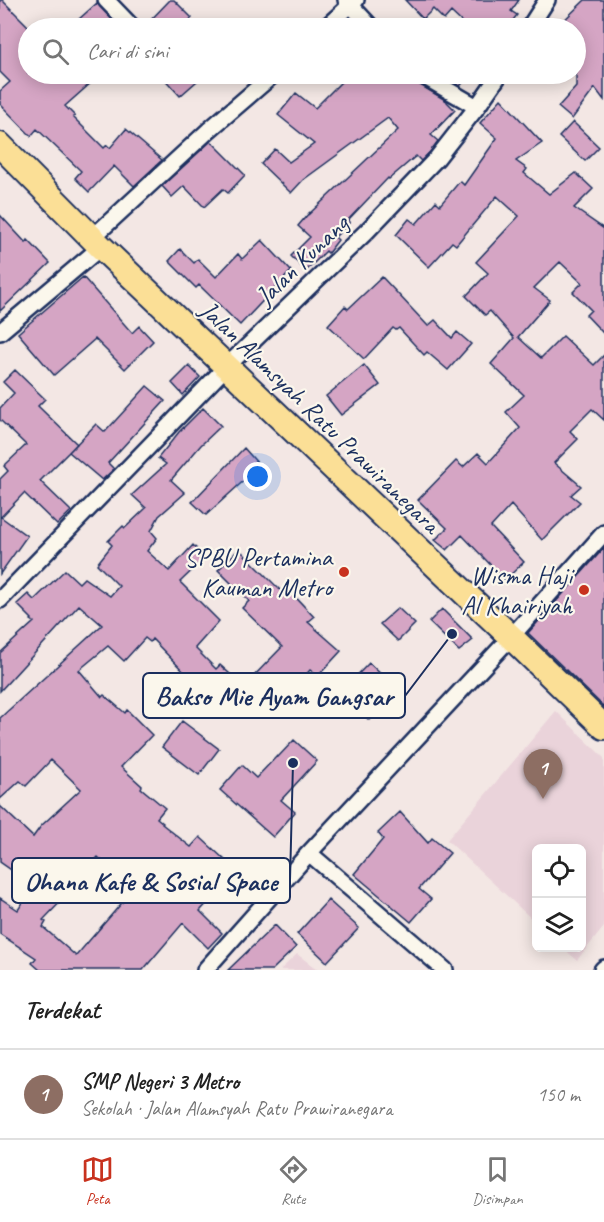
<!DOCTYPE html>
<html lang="id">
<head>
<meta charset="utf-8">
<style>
  body { margin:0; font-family:Caveat,sans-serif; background:#f2f2f2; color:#222 }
  .controls { position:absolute; right:18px; bottom:18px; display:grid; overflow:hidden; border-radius:9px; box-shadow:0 3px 15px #0003 }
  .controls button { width:54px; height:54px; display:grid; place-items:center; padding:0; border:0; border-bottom:2px solid #e0e0e0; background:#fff; color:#222; font:30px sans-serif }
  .you { position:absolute; left:258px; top:477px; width:21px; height:21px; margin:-15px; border:4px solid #fff; border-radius:50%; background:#1a73e8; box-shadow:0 0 0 9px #1a73e833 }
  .badge { display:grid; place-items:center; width:39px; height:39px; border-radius:50%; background:#c8321e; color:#fff; font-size:20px; font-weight:700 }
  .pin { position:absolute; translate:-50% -50px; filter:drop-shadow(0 2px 3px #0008) }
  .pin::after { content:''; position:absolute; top:32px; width:21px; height:18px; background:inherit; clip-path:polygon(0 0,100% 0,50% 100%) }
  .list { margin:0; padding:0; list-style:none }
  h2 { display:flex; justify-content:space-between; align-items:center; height:78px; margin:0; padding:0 24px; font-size:26px }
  h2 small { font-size:20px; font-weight:400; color:#767676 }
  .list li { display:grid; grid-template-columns:39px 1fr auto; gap:18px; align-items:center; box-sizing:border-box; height:90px; padding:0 24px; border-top:2px solid #e0e0e0 }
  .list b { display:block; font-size:22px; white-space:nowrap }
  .list p { margin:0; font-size:20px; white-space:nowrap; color:#767676 }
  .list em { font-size:20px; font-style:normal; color:#767676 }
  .icon { flex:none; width:33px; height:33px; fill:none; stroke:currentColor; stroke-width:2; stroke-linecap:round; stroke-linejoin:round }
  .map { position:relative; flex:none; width:604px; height:970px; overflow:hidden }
  .search { position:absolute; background:#fff; box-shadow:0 3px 15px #0003; left:18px; right:18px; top:18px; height:66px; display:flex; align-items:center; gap:15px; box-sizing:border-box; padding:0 21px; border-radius:33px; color:#767676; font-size:22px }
  .sheet { height:168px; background:#fff }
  nav { display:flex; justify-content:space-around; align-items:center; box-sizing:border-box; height:84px; border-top:2px solid #e0e0e0; background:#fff; font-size:16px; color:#767676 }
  nav a { display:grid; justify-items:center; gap:3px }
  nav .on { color:#c8321e }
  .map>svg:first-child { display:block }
  .built { fill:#ead3da }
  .building { fill:#d5a5c4; stroke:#1b2f5e; stroke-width:1.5; fill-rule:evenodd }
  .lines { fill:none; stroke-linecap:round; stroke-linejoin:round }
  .minor-casing { stroke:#1b2f5e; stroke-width:20 }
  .primary-casing { stroke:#1b2f5e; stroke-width:28 }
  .minor { stroke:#fbf7ec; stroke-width:15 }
  .primary { stroke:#fbdf96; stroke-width:24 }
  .poi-dot { fill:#c8321e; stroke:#fbf7ec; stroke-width:2 }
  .labels { text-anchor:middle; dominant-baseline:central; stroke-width:4.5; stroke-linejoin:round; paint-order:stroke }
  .street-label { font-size:26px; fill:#1b2f5e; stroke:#fbf7ec }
  .poi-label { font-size:26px; fill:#1b2f5e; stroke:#fbf7ec; text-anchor:end }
  .leader { fill:none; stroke:#1b2f5e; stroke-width:2 }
  .callout-dot { fill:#1b2f5e; stroke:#fbf7ec; stroke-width:2 }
  .callout { fill:#fbf7ec; stroke:#1b2f5e; stroke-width:2 }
  .callout-label { font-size:27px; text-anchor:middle; font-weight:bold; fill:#1b2f5e }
</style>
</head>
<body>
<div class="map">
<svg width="604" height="970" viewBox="0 0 604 970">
  <rect width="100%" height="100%" fill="#f3e7e4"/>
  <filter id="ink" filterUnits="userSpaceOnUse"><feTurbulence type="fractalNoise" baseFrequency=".0167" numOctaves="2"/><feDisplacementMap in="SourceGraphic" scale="12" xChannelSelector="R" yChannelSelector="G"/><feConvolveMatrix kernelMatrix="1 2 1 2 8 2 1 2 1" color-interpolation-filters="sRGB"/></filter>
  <g filter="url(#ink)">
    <path class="built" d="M556,711L604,758V927L577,960L563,948H582V848H536V923L447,840Z
      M297,954L318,970H280Z"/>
    <path class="building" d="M0,0H2L28,26V74H101L65,106L75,116L73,117L104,148L107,145L110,148L126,129L162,160L134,186L114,166L89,192L75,178L81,171L37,129L31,136L0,104V91L10,82L0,72Z
      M170,0H174L192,18L182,28H143Z
      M405,0H519L511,11L517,15L507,28H468L451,12L444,20L433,9L423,19Z
      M585,0H604V100L595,88L572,119L558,107L576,87V28H556Z
      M97,3L120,28H69Z
      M160,74H205L180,96Z
      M349,74H410L411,78L415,82L447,101V102L455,110L431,135L438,141L430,152L421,161L416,156L389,179L388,178L348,220L350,222L335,237L338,240L328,253L326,251L306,271L291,256L310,237L298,226L309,213V214L398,130L388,118L303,180L291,193L261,164L275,149L289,162L314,144L278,115L296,93L315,108Z
      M439,74H471L460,86Z
      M501,99L542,143L516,161L527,169L524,173L549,194L576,173L593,189L574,208L604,229V334L586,315L591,310L573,292L582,283L560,262L534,288L550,300L518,337L541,358L563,336L594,365L604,355V420L592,409L570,431L578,439L554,463L581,486L571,495L580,502L542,540L511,505L491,527L524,562L505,580L462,535L447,550L435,540L447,528L418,500L456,461L463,467L478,453L488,463L520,428L506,412L524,395L491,364L514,338L490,311L485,315L466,296L488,273L476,262L519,216L497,196L456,245L452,242L429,267L396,235L409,219L416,224L436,201L440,205L460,181L464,185L497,138L480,123Z
      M573,122L599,147L585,161L559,137Z
      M211,141L245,175L228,193L223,189L204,207L184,186L172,197L162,186Z
      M0,215L26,243L28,240L50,263L0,311Z
      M262,240L291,271L240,325L199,285L196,288L169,261L180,249L194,263L198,259L216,277L238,254L242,259Z
      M83,277L132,333L139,326L153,341L125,369L95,339L54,375L18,333Z
      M382,277L428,326L435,320L452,338L457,332L471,344L448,370L427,352L424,355L399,328L396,330L393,328L364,359L328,325L345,306L348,309Z
      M364,365L380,385L341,415L326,396Z
      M189,366L200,377L183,395L172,383Z
      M15,370L45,399L38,406L77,444L40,481L71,511L57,525L24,493L1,517L27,536L0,574V479L8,471L4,466L26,445L0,420V408L14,393L3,382Z
      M147,386L165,401L108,463L114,469L102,480L69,452L96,424L105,432Z
      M203,408L221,426L201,445L171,480L185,493L159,516L151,531L157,538L147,551L169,571L193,545L205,558L180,582L219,621L195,648L216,669L220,665L248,690L228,713L189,677L152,639L150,642L145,638L124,661L108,646L79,670L102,697L104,695L125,713L127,710L152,735L121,767L142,786L141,788L165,808L157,818L163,823L162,824L191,847L200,837L237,871L200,911L222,933L208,948L183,923L143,970H40L32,963L36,958L0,934V898L18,910L34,886L0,862V806L33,837L41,826L81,789L51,760L26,786L20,781L0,799V718L102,625L79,605L0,691V653L34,622L31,620L32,619L17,604L28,594L34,600L65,570L79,583L84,578L110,596L119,586L97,564L112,545L108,541L123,526L125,528L146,508L132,495L166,464L158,458L179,432ZM98,857L133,890L76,956L43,927L46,922L43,920L69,893L66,890Z
      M244,448L260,466L206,515L192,502Z
      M604,548V707L528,633Z
      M239,549L284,594L288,589L314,617L308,622L341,651L318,676L310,670L281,703L268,690L263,695L249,681L282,647L242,608L249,601L218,570Z
      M398,608L415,624L398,641L380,624Z
      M442,609L473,640L459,651L429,622Z
      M369,663L398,690L369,720L340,693Z
      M182,721L219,749L199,775L162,747Z
      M294,740L317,761L281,800L295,812L273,837L220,790L242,765L256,778L277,756L278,757Z
      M400,812L428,843L432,838L450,853L419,889L431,899L411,922L354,874L383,839L378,833Z
      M328,900L359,928L327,962L297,934Z
      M275,925L296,947L272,970H228Z"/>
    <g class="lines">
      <defs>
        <path id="minor" d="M106,0L133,28
          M346,0L372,28
          M325,28L356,0
          M529,28L547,0
          M420,74L477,107
          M92,238L209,130L274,74
          M0,332L101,247
          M0,600L226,367L366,232L437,158L477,107L500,74
          M309,853L445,970
          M205,970L309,853L511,637L604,533
          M602,970L604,968"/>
        <path id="primary" d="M0,145L101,247L511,637L604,727"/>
      </defs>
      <use href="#minor" class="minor-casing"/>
      <use href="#primary" class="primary-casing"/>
      <use href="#minor" class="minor"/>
      <use href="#primary" class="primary"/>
    </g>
  </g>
  <g class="poi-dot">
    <circle cx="344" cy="572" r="6"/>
    <circle cx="584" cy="590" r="6"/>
  </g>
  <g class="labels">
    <g class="street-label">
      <text transform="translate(302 260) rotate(-44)">Jalan Kunang</text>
      <text transform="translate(320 417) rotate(44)">Jalan Alamsyah Ratu Prawiranegara</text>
    </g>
    <g class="poi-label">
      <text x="332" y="557">SPBU Pertamina<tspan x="332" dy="30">Kauman Metro</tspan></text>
      <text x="572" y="575">Wisma Haji<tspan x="572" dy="30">Al Khairiyah</tspan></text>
    </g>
  </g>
  <path class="leader" d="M452 634L405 696M293 763L290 880"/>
  <g class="callout-dot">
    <circle cx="452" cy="634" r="6"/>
    <circle cx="293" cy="763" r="6"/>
  </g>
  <g class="callout">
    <rect x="143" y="673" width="262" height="45" rx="6"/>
    <rect x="12" y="858" width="278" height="45" rx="6"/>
  </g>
  <g class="callout-label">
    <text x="274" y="705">Bakso Mie Ayam Gangsar</text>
    <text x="151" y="890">Ohana Kafe &amp; Sosial Space</text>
  </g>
</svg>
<div class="controls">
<button><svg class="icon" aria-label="locate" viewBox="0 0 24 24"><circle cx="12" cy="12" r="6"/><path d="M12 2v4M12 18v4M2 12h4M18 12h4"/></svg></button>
<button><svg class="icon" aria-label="layers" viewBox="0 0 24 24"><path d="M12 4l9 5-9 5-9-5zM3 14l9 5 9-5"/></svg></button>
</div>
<div class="you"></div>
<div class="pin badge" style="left:543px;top:799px;background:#8d6e63">1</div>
<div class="search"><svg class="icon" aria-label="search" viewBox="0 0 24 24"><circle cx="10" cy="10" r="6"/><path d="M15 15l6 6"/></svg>Cari di sini</div>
</div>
<section class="sheet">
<h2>Terdekat<small></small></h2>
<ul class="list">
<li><span class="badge" style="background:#8d6e63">1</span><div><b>SMP Negeri 3 Metro</b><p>Sekolah · Jalan Alamsyah Ratu Prawiranegara</p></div><em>150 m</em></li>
</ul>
</section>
<nav>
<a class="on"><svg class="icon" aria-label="map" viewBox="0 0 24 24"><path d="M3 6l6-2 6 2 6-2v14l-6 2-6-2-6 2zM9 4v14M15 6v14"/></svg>Peta</a>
<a><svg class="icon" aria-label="directions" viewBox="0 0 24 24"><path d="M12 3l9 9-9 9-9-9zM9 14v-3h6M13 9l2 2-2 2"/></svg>Rute</a>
<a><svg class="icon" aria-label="saved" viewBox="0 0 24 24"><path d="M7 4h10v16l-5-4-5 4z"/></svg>Disimpan</a>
</nav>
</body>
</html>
